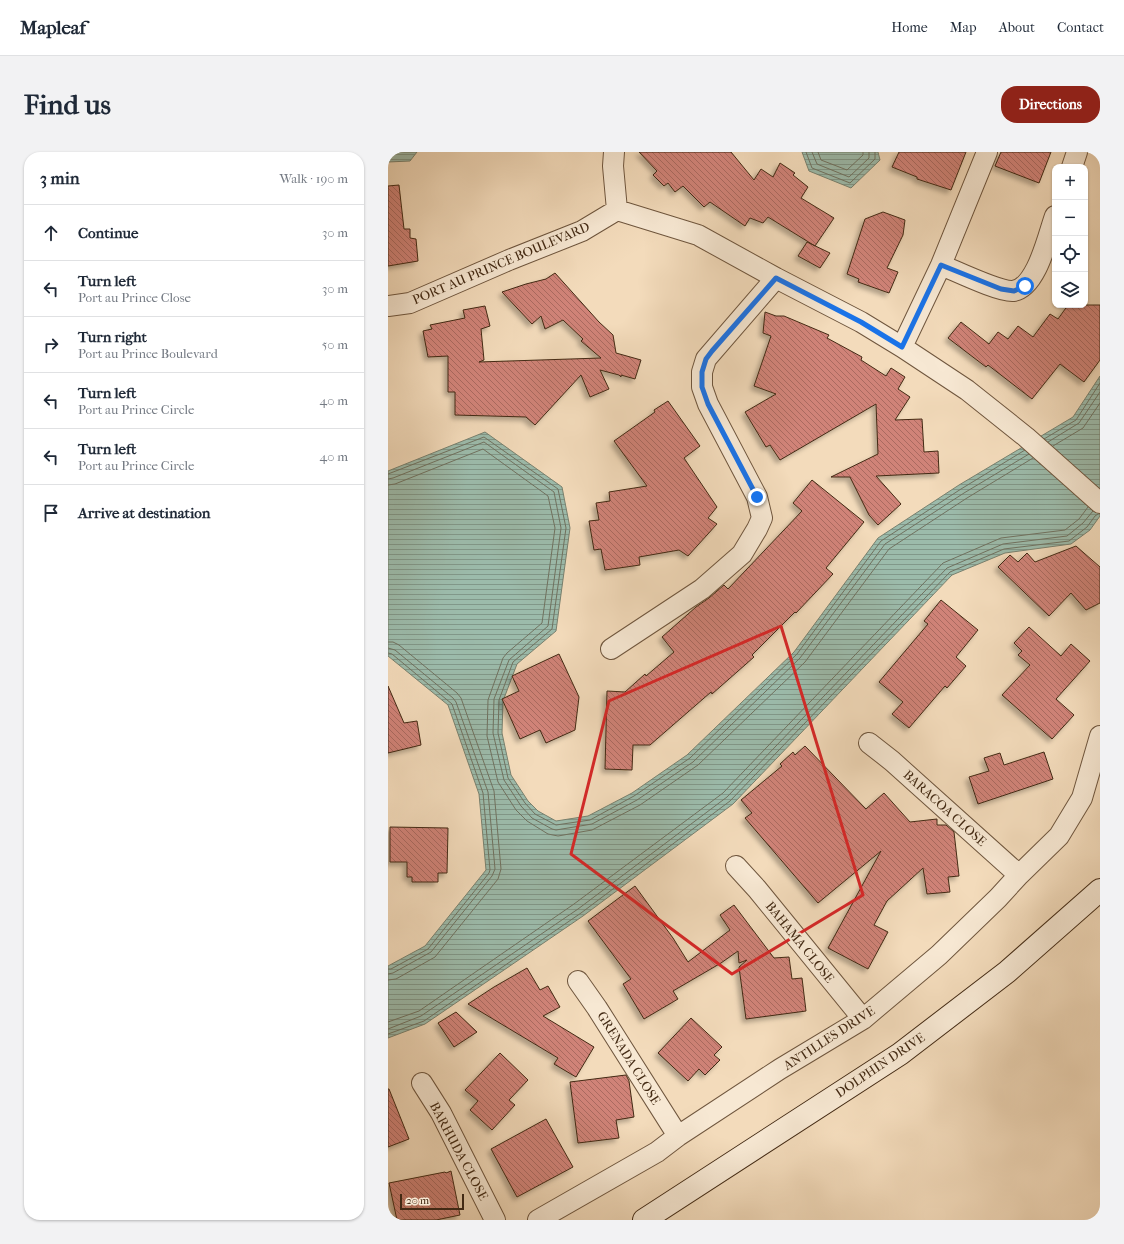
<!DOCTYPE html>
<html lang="en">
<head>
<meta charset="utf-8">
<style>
  body { margin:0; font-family:"IM FELL French Canon",serif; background:#f2f2f3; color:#1f2937 }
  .controls { position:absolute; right:12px; top:12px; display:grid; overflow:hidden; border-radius:8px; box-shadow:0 1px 3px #0004 }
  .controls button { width:36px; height:36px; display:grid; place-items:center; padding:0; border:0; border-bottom:1px solid #e0e1e3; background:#fff; color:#1f2937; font:20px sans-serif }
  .scale { position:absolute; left:12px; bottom:10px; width:64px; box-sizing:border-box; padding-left:4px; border:2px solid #432a14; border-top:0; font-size:11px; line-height:14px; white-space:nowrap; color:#432a14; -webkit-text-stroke:3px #f7e8d3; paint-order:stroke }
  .stop { position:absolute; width:12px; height:12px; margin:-9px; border:3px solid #1a73e8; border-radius:50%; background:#fff }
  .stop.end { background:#1a73e8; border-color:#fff; box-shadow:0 1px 4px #0008 }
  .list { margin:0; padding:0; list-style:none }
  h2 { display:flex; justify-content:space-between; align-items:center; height:52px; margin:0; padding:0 16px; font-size:17px }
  h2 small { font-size:13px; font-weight:400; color:#747a83 }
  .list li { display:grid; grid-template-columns:26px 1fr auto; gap:12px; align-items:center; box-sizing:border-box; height:56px; padding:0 16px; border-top:1px solid #e0e1e3 }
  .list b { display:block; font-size:15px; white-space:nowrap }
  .list p { margin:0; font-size:13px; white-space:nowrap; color:#747a83 }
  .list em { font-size:13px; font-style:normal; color:#747a83 }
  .icon { flex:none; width:22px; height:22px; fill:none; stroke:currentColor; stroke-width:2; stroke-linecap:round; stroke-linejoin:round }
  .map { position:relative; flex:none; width:712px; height:1068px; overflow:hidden; border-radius:16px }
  header { display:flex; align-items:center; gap:24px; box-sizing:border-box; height:56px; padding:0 20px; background:#fff; border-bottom:1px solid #e0e1e3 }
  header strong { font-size:19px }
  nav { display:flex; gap:22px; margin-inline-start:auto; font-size:14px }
  .intro { display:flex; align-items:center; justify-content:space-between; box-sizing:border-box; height:96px; padding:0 24px }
  h1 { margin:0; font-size:28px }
  .button { padding:10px 18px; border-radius:16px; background:#8f2418; color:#fff; font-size:14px; font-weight:700 }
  main { display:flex; gap:24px; padding:0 24px }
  aside { flex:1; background:#fff; border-radius:16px; box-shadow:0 1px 3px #0004 }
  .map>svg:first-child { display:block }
  .water { fill:url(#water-rules); stroke:#78816f }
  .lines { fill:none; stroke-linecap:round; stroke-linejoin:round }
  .shore { stroke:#707260; stroke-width:1 }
  .building { fill:url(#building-back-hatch); stroke:#432a14; filter:url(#shadow) }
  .street-casing { stroke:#6f563e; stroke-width:22 }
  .secondary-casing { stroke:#432a14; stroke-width:24 }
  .street { stroke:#f7e8d3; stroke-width:20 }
  .secondary { stroke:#f7e8d3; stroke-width:22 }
  .route { stroke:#1a73e8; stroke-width:5 }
  .marked { fill:none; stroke:#d62828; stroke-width:3; stroke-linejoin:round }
  .labels { text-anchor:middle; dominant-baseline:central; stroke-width:4; stroke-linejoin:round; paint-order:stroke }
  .street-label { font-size:13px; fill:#432a14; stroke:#f7e8d3 }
</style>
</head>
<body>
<header>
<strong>Mapleaf</strong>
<nav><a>Home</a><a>Map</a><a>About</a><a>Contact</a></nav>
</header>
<div class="intro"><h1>Find us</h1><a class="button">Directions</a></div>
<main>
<aside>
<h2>3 min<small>Walk · 190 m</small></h2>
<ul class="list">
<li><svg class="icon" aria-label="ahead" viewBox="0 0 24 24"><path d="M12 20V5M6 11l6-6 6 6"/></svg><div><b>Continue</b></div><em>30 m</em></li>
<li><svg class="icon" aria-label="left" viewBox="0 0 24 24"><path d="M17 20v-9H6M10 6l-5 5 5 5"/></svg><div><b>Turn left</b><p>Port au Prince Close</p></div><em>30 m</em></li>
<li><svg class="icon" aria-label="right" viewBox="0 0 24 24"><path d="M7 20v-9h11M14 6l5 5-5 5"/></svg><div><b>Turn right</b><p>Port au Prince Boulevard</p></div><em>50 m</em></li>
<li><svg class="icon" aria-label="left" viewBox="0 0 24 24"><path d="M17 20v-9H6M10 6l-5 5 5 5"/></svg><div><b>Turn left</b><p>Port au Prince Circle</p></div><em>40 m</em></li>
<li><svg class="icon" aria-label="left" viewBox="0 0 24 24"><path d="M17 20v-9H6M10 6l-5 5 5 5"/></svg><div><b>Turn left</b><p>Port au Prince Circle</p></div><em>40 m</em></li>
<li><svg class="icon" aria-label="arrive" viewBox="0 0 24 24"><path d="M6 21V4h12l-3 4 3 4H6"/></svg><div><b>Arrive at destination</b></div></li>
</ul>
</aside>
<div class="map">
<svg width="712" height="1068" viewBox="0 0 712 1068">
  <defs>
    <pattern id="water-rules" width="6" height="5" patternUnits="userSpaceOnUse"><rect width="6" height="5" fill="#9cbbab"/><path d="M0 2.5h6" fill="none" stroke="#81988a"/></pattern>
    <pattern id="building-back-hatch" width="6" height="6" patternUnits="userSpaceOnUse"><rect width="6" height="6" fill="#d08378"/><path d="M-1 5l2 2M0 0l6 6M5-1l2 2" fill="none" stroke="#aa6b61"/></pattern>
    <filter id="shadow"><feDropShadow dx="-3.5" dy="3.5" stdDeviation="2" flood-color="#0004"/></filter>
  </defs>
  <rect width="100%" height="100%" fill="#f3dbbb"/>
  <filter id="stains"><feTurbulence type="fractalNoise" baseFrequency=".005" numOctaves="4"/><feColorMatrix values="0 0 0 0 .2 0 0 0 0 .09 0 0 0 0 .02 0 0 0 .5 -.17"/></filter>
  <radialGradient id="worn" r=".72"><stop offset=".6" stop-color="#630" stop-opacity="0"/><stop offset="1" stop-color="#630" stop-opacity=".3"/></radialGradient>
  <path class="water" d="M0,0H29L22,9L0,10Z
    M414,0H490L492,8L463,36L421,19Z
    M712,224V364L702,378L683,392L617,401L564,423L345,652L195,764L37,872L0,886V814L37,794L98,718L91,642L60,553L0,504V319L97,280L174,335L182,376L168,479L129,512L115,549L114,581L123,623L140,649L150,659L168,669L200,664L244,641L299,603L406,500L490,386L571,333L685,265Z"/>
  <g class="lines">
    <path class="shore" d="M418,0L424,16L462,31L487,7V0
      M424,0L429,12L461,25L481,6V0
      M430,0L433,8L459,18L475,3V0
      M656,287L688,268L712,231
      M660,290L691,271L712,240
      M665,294L695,276L712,251
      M0,322L96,285L170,337L178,376L164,477L125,510L111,548L110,581L120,626L137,651L147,662L168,673L202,668L246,644L302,606L409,502L493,389L573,337L637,298
      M0,327L5,326L96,290L166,340L173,376L160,474L121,508L106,547L105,581L116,628L133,654L144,666L164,677L168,678L204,672L249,648L305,610L412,506L497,392L576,341L641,302
      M0,333L7,332L95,297L160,344L167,376L154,471L119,501L115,506L100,548L99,584L110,630L128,658L139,669L160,682L170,684L204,678L252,653L310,613L417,510L501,397L579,346L645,306
      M0,490H5L11,493L69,541L73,546L106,639L113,717L110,727L47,805L8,827L0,828
      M0,496L7,498L65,546L68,550L100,640L107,717L104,724L43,800L5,821L0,822
      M0,501L4,502L64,552L95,641L102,718L101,721L40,797L3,817H0
      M0,870L31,859L186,752L335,641L555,411L613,386L677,378L691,367L700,355
      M0,877L33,864L190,757L339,645L559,416L615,392L679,384L695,371L705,359
      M0,882L36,869L193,761L342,649L562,420L616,397L681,389L699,375L707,364L710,362"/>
  </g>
  <path class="building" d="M251,0H343L366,28L373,17L385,25L392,11L407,21L405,23L420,35L413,46L446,66L427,94L380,65L375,71L362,66L357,74L322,50L316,55L295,34L287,40L280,31L276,34L265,23L269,19Z
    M511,0H578L563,38L529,27V25L504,15Z
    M613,0H663L651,31L607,14Z
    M11,33L16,77H22V86L28,87L30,109L0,114V34Z
    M495,60L517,68L515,83L499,116L510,120L501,141L470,130L471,127L459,122L477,67Z
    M419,90L442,101L432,116L410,104Z
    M167,121L211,170L225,183L228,201L253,208L247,227L233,223V225L231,223L212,218L221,237L202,245L193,223L147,273L138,265L67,263V240H60V204L40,205L35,179L44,177L42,173L77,166L75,158L97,154L102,174L93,177L96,208L91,210L213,206L193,189L195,187L175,168L157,177L153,164L144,172L114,140L138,132L158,127Z
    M680,153H712V208L696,230L672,212L644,247L600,213L598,215L560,186L573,170L601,192L610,180L620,187L630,174L645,185L662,162L670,167Z
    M377,160L388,164H396L441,183L439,186L474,205L473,208L498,224L503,216L517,225L510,237L522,245L507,268L534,267L536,300L550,299L551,321L488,324L513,352L490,373L481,363L462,325H443L490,302L488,252L392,308L382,293L378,295L357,260L388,242L366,234L383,184L375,181Z
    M280,249L312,294L296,306L329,355L320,366L329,372L300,404L291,398L251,405L252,413L217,418L213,397L206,398L201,369L211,368L208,351L222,349L221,340L259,334L226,289L267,260L266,258Z
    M424,328L476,370L438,416L445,422L408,461L407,460L364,503L366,505L324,542L323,540L262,593H245L244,618L217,617L219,539L237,540L257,522L258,524L286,500L274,485L308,455L321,446L336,433L340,437L414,359L405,351Z
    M688,394L712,415V451L698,458L683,441L661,464L610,415L622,403L630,410L639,401L647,410Z
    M553,448L590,478L568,505L578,514L559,536L557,534L521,576L504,562L515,550L491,530L540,472L536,469Z
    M641,475L673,504L683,492L702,509L668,547L686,563L664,587L614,543L642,513L630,503L634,499L626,491Z
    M171,502L191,545L187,578L158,591L152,578L132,587L114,547L131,539L124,524Z
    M0,534L16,571L29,569L33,593L0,601Z
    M417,594L478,657L496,641L522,670L549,667V673H558L566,680L571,724L560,725L562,740L539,742L535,716L499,749L486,773L500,780L480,817L440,796L493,699L430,751L357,666L364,661L353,648L394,614L392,612L405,600L407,603Z
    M656,600L665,627L590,652L581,625L601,619L596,606L612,601L616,613Z
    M2,675L60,676L59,721H50V730H24V725H19V710H2Z
    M247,734L285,786L300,810L342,778L332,763L346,753L386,806L401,805L404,827L414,826L418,859L358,867L351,815L359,808L351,811L350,799L333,811L285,839L290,847L256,867L235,832L243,827L200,769Z
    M139,816L152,838L160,834L172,855L155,864L206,895L188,925L166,912L170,906L80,852L106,835Z
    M68,860L89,880L66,895L50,871Z
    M303,866L334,895L326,903L332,908L317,923L311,917L300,929L270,901Z
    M112,901L140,928L121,948L127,953L104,978L82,958L90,949L77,938Z
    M238,923L241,929L246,965L228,968L231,986L190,991L182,930Z
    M0,937H1L21,987L0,995Z
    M158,967L185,1015L129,1045L103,997Z
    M63,1019L72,1063L48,1068H9L1,1031L57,1020L58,1021Z"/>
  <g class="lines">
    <defs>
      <path id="street" d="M226,0L225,14L229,58
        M684,15L689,0
        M553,113C568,119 611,140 625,139C649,136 660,83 667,64
        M0,154L22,151L121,108L194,79L229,58L310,83L388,126L473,170L514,195L579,238L638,285L712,351
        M514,195L553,113L599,0
        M223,497L314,437L354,402L369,377L374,366L369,345L320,252L314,235V220L318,207L388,126
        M481,591L504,609L631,723
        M348,714L369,737L475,867
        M190,829L209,856L290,984
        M34,931L53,961L107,1068
        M150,1068L269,1000L290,984L392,917L475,867L551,803L610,746L631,723L671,684L694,646L712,584"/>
      <path id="secondary" d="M256,1068L512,902L619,820L712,738"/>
    </defs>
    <use href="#street" class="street-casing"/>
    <use href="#secondary" class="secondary-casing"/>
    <use href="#street" class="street"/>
    <use href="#secondary" class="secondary"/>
  </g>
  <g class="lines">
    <path class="route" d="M369,345L320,252L314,235V220L318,207L324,199L388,126L473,170L514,195L553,113L613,137L626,139L637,134"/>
  </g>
  <path class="marked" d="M393,474L475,743L344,822L183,702L221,549Z"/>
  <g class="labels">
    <g class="street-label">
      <text transform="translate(113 111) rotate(-23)">PORT AU PRINCE BOULEVARD</text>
      <text transform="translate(557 656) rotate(42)">BARACOA CLOSE</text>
      <text transform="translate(412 790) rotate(51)">BAHAMA CLOSE</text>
      <text transform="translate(441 886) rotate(-33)">ANTILLES DRIVE</text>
      <text transform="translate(241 906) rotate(58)">GRENADA CLOSE</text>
      <text transform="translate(492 913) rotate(-34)">DOLPHIN DRIVE</text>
      <text transform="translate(71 999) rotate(62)">BARHUDA CLOSE</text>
    </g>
  </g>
  <rect width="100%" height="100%" filter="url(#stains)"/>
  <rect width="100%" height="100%" fill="url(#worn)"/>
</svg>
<div class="controls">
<button>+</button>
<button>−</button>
<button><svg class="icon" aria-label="locate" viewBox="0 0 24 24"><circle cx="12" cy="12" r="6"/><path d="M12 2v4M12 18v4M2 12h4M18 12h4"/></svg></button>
<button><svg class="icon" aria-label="layers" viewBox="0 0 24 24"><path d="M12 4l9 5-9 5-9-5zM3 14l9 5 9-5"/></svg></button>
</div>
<div class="scale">20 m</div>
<div class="stop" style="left:637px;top:134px"></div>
<div class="stop end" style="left:369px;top:345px"></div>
</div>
</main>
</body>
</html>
